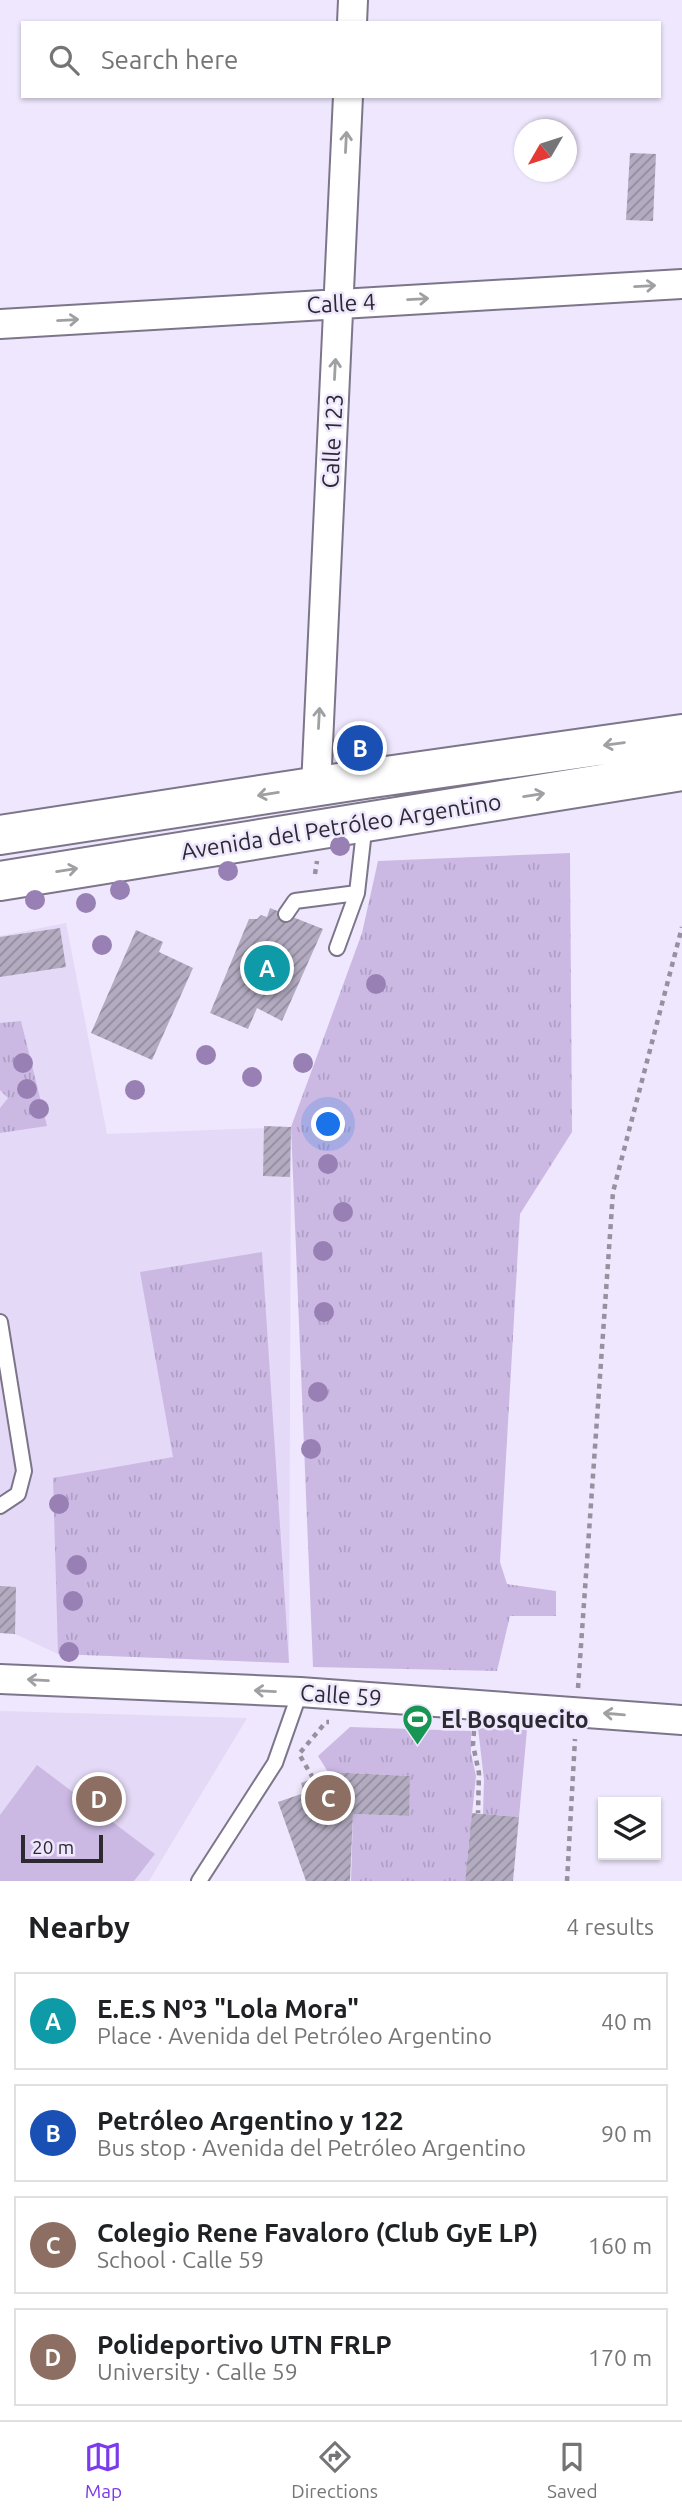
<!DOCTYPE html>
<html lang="en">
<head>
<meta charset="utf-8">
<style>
  body { margin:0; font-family:Ubuntu,sans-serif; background:#f6f6f6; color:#202124 }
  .controls { position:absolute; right:21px; bottom:21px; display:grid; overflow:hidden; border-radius:0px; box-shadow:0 2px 5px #0004 }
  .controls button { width:63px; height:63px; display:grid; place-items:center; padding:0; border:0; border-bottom:2px solid #e0e0e0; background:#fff; color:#202124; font:35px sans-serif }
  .compass { position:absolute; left:514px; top:119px; width:63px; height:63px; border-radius:50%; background:#fff; box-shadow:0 2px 5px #0004; rotate:231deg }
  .scale { position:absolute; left:21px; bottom:18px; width:82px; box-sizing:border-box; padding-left:7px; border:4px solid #2c2931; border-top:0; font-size:19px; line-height:24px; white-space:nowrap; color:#2c2931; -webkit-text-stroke:5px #efe7fd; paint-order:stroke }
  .you { position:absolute; left:329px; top:1125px; width:24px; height:24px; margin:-18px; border:5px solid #fff; border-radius:50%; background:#1a73e8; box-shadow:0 0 0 10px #1a73e833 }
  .badge { display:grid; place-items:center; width:46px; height:46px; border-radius:50%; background:#7c3aed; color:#fff; font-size:23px; font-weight:700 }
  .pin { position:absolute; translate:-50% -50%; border:4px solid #fff; box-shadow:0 2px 7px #0006 }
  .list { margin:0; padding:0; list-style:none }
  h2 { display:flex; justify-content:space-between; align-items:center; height:91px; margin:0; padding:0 28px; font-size:30px }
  h2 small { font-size:23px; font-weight:400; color:#757577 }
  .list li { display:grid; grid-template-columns:46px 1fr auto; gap:21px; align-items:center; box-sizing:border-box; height:98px; margin:0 14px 14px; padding:0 14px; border:2px solid #e0e0e0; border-radius:0px }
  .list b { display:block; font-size:26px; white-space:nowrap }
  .list p { margin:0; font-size:23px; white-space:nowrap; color:#757577 }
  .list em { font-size:23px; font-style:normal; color:#757577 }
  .icon { flex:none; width:38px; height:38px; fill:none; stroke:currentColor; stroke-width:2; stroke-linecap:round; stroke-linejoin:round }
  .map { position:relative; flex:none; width:682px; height:1881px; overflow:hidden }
  .search { position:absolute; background:#fff; box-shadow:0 2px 5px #0004; left:21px; right:21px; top:21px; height:77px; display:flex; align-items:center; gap:18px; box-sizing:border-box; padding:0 24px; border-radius:0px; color:#757577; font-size:26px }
  .sheet { height:539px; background:#fff }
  nav { display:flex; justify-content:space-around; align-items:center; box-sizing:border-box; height:98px; border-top:2px solid #e0e0e0; background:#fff; font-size:19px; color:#757577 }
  nav a { display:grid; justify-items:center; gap:4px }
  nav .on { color:#7c3aed }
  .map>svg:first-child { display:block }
  .built { fill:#e4d9f6 }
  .grass { fill:url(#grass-tufts) }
  .pitch { fill:#cbb9e4 }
  .building { fill:url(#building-hatch) }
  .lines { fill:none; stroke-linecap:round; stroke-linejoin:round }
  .lane-casing { stroke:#7d7589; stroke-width:18 }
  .street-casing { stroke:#7d7589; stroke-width:32 }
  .primary-casing { stroke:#7d7589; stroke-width:42 }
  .path { stroke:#96909f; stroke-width:4.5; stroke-dasharray:5 5; stroke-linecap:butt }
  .lane { stroke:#fff; stroke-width:14 }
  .street { stroke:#fff; stroke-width:28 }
  .primary { stroke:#fff; stroke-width:38 }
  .tree { fill:#9880b4 }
  .oneway { stroke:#a09fa2 }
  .labels { text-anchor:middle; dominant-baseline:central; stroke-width:5; stroke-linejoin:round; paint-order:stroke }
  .street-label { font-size:23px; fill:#2c2931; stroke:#efe7fd }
  .poi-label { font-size:23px; font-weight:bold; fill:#2c2931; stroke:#efe7fd; text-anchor:start }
</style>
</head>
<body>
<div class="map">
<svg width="682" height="1881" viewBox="0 0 682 1881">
  <defs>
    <pattern id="grass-tufts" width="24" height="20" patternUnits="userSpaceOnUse" patternTransform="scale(1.75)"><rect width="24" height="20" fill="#cbb9e4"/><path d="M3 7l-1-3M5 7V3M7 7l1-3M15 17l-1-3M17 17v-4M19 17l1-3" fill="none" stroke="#ae9fc4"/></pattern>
    <pattern id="building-hatch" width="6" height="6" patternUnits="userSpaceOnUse" patternTransform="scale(1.75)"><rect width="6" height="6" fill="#b3abc0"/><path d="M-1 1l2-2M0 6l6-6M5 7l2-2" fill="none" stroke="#928b9d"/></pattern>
  </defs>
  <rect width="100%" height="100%" fill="#efe7fd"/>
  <path class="built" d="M66,923L107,1134L291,1127L289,1663L58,1654L15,1634L0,1633V936Z
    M0,1711L247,1718L149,1881H0Z"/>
  <path class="grass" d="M570,853L572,1132L520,1214L500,1562L507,1584L556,1591V1616H510L497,1671L313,1667L291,1127L362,933L378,861Z
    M21,1021L47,1126L0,1133V1108L8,1098L0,1090V1023Z
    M262,1252L289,1663L58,1654L53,1478L173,1457L140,1272Z
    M350,1727L471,1731V1753L476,1776L465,1881H351L353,1814L408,1816L410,1776L328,1772L318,1756Z
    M478,1728L527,1730L519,1817L483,1814L484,1780Z"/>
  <path class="pitch" d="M37,1765L155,1854L134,1881H0V1815Z"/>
  <path class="building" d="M630,153L656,154L653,221L626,220Z
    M270,908L323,929L282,1021L257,1008L248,1029L210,1013L249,919H257L261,915L267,917Z
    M60,928L66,967L0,977V937Z
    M136,930L163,942L159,952L193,968L152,1060L91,1033Z
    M264,1126L291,1127L290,1177L263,1176Z
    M0,1586L16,1587L15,1634L0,1633Z
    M329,1772L410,1776L409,1816L353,1814L350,1881H306L278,1802L304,1793L301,1783Z
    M472,1813L519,1817L513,1881H465Z"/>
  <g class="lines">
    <defs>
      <path id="lane" d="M286,914L295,901L357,893
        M337,948L357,893L365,822
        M0,1322L24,1471L18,1494L0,1506
        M199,1881L275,1763L300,1692"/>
      <path id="street" d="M352,23L353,0
        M0,324L682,284
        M316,787L348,96
        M0,1679L300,1692L682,1720"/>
      <path id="primary" d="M0,835L365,779L682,734
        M0,881L682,771"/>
    </defs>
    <use href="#lane" class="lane-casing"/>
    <use href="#street" class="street-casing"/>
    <use href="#primary" class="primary-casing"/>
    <path class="path" d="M315,874L317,861
      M578,1688L613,1192L682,927
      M474,1731L473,1745L479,1773L478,1813
      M313,1778L299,1754L326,1722H329
      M567,1881L575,1739"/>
    <use href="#lane" class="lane"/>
    <use href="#street" class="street"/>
    <use href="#primary" class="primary"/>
  </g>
  <g class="tree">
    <circle cx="340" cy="846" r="10"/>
    <circle cx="228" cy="871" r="10"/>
    <circle cx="120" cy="890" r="10"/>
    <circle cx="35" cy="900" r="10"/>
    <circle cx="86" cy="903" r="10"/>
    <circle cx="102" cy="945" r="10"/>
    <circle cx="376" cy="984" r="10"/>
    <circle cx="206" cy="1055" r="10"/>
    <circle cx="23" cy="1063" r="10"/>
    <circle cx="303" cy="1063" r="10"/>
    <circle cx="252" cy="1077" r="10"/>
    <circle cx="27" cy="1089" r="10"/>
    <circle cx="135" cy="1090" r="10"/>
    <circle cx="39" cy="1109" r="10"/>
    <circle cx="328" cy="1164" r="10"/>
    <circle cx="343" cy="1212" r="10"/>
    <circle cx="323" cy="1251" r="10"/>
    <circle cx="324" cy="1312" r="10"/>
    <circle cx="318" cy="1392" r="10"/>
    <circle cx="311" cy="1449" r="10"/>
    <circle cx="59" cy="1504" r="10"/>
    <circle cx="77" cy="1565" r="10"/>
    <circle cx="73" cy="1601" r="10"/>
    <circle cx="69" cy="1652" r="10"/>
  </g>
  <defs><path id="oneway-shaft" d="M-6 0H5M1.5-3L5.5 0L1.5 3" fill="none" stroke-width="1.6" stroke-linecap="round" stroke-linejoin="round" transform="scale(1.75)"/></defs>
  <g class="oneway">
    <use href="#oneway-shaft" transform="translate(346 142) rotate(-87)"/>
    <use href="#oneway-shaft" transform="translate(645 286) rotate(-3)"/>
    <use href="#oneway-shaft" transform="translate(418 299) rotate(-3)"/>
    <use href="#oneway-shaft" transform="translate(68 320) rotate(-3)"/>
    <use href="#oneway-shaft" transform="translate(335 369) rotate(-87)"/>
    <use href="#oneway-shaft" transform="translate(319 718) rotate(-87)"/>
    <use href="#oneway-shaft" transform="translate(614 744) rotate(172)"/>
    <use href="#oneway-shaft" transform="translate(268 794) rotate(171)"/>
    <use href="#oneway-shaft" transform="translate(534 795) rotate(-9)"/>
    <use href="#oneway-shaft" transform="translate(67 870) rotate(-9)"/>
    <use href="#oneway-shaft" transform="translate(38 1680) rotate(-177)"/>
    <use href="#oneway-shaft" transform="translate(265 1691) rotate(-177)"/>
    <use href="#oneway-shaft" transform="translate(614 1714) rotate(-175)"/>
  </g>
  <defs>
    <symbol id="stadium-pin" viewBox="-11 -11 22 30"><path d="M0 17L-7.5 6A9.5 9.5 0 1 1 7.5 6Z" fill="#179653" stroke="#efe7fd"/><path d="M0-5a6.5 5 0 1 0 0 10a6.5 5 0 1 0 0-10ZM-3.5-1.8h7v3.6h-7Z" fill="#fff"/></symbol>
  </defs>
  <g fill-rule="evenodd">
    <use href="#stadium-pin" x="400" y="1702" width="35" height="47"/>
  </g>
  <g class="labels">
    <g class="street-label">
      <text transform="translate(341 303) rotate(-3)">Calle 4</text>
      <text transform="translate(332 441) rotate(-87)">Calle 123</text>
      <text transform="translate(341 826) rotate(-9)">Avenida del Petróleo Argentino</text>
      <text transform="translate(341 1695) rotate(4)">Calle 59</text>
    </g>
    <g class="poi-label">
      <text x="441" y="1719">El Bosquecito</text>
    </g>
  </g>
</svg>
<div class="controls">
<button><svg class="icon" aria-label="layers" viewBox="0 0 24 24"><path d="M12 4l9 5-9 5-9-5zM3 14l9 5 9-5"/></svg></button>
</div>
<svg class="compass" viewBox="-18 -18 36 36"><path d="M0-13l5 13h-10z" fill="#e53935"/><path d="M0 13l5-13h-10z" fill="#757577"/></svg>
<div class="scale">20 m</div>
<div class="you"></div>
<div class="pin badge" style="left:267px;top:968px;background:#0f9aa8">A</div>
<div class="pin badge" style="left:360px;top:748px;background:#1a4fb4">B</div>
<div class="pin badge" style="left:328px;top:1798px;background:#8d6e63">C</div>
<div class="pin badge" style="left:99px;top:1799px;background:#8d6e63">D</div>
<div class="search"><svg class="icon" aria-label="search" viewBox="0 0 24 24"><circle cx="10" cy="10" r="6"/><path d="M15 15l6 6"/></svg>Search here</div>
</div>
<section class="sheet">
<h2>Nearby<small>4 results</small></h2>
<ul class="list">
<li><span class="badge" style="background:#0f9aa8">A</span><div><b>E.E.S Nº3 &quot;Lola Mora&quot;</b><p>Place · Avenida del Petróleo Argentino</p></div><em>40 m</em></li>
<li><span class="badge" style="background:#1a4fb4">B</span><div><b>Petróleo Argentino y 122</b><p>Bus stop · Avenida del Petróleo Argentino</p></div><em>90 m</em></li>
<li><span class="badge" style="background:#8d6e63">C</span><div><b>Colegio Rene Favaloro (Club GyE LP)</b><p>School · Calle 59</p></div><em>160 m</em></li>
<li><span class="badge" style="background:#8d6e63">D</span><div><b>Polideportivo UTN FRLP</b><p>University · Calle 59</p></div><em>170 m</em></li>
</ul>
</section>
<nav>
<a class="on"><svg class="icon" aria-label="map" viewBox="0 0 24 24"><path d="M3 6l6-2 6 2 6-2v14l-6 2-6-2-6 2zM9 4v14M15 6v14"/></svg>Map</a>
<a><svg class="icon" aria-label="directions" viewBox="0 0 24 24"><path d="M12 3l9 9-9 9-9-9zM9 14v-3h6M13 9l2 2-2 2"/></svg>Directions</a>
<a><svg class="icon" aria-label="saved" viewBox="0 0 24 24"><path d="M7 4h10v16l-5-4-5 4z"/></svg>Saved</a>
</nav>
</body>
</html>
